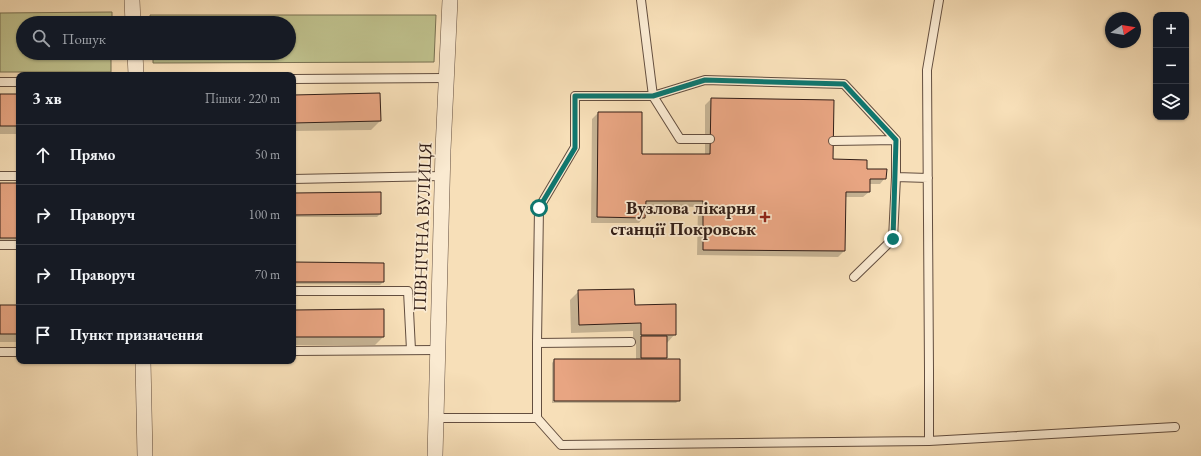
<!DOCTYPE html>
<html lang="uk">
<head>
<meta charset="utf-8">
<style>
  body { margin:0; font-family:"EB Garamond",serif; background:#20242c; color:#f1f3f6 }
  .controls { position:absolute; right:12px; top:12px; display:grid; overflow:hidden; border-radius:8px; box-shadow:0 1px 3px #0004 }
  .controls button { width:36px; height:36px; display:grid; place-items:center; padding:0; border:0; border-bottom:1px solid #363941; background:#171b24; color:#f1f3f6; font:20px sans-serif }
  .compass { position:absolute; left:1105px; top:12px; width:36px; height:36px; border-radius:50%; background:#171b24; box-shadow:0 1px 3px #0004; rotate:78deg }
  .stop { position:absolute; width:12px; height:12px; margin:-9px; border:3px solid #0f766e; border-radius:50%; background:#fff }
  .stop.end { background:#0f766e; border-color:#fff; box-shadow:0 1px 4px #0008 }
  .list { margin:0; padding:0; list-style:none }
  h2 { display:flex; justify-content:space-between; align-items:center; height:52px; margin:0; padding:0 16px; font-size:17px }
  h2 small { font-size:13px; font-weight:400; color:#9ea1a6 }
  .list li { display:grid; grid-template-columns:26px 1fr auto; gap:12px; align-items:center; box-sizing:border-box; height:60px; padding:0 16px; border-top:1px solid #363941 }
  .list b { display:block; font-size:15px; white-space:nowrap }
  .list em { font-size:13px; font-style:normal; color:#9ea1a6 }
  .icon { flex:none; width:22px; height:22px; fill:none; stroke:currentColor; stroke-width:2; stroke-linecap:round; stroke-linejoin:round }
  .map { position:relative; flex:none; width:1201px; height:456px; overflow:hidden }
  .search { position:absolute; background:#171b24; box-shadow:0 1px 3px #0004; left:16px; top:16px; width:280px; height:44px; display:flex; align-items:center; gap:10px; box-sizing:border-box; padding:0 14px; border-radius:22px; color:#9ea1a6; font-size:15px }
  .panel { position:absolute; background:#171b24; box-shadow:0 1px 3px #0004; left:16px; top:72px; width:280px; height:292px; border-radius:8px }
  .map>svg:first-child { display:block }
  .green { fill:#bfc18d; stroke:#787052 }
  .shadow { fill:#0003 }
  .building { fill:#e8a582; stroke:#321e17 }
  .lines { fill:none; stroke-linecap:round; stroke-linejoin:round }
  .service-casing { stroke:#634e3f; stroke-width:10 }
  .minor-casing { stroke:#634e3f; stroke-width:16 }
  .service { stroke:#faead1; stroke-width:8 }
  .minor { stroke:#faead1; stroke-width:15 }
  .route { stroke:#0f766e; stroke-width:5 }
  .poi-dot { fill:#8f2418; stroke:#faead1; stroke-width:1.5 }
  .labels { text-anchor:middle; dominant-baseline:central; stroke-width:3.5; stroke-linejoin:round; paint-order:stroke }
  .poi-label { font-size:18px; font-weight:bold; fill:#321e17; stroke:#faead1; text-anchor:end }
  .street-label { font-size:18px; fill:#321e17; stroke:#faead1 }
</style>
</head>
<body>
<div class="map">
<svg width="1201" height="456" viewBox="0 0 1201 456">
  <rect width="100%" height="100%" fill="#f7dfb8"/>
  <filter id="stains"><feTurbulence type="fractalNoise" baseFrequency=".005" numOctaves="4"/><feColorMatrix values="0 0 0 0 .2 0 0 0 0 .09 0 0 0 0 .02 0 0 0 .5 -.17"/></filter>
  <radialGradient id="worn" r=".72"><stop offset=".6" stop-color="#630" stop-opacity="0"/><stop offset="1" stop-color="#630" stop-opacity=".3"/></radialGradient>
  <path class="green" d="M112,12V23H23V53H111V72H0V13Z
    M150,15H436L434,62L153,63V53H289V23H151Z"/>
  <path class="shadow" d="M380,94V121L371,130L293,131V96Z
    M0,95H19V134H0Z
    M711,99L832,160L866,170L885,178L880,184H869V192L863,197H845L844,251L838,257L697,255L698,207L645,206L644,217L639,223H591L592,119L598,113L641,155H705V105Z
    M0,184H19V240H0Z
    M293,194L380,214L377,217H293Z
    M293,263L383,282L380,285L293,284Z
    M579,291L634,306L675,334L667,343L666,358L663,360L679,400L676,403H552V363L554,360H636V343L633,344V331L571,333L570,300Z
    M0,306H19V342H0Z
    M293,311L384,336L375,345H293Z"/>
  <path class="building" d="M380,93L381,121L293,123V95Z
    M0,94H19V126H0Z
    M711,98L834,100L833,159L867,160V169H887L886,179H870V192H846L845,251L703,250V201H646L645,218L597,217L598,112H642V154H710Z
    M0,183H19V238H0Z
    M381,192V214L293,215V193Z
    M293,262L384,263V282H293Z
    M634,289L635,305L676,304V335H641V323L579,325L578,290Z
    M0,305H19V334H0Z
    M384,309V337H293V310Z
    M641,336H667V358H641Z
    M554,359H680V401H554Z"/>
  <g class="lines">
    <defs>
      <path id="service" d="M641,0L653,96L705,80L844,84L896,140
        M293,79L446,78
        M0,82H19
        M833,141L896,140V177L928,178
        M0,176H19
        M293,179L442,176
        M0,245H19
        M854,277L893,239L896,177
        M293,291H408L411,350
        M537,343L539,208L575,147V96H653L680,139H710
        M293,351L438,350
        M0,352H19
        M436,418H537L561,445L929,441V370L927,70L939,0
        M537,418V343L631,342
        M929,441L1175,427"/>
      <path id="minor" d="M132,0L133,23
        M135,53L136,75
        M143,361L145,456
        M435,456L443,150L450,0"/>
    </defs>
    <use href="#service" class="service-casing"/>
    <use href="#minor" class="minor-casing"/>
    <use href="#service" class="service"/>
    <use href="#minor" class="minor"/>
  </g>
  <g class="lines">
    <path class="route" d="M539,208L575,148V96H653L705,80L844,84L896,140L893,239"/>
  </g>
  <path class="poi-dot" d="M763 211h4v4h4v4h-4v4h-4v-4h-4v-4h4z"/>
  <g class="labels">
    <g class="poi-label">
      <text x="756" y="207">Вузлова лікарня<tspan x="756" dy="21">станції Покровськ</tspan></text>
    </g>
    <g class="street-label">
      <text transform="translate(422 227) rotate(-88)">ПІВНІЧНА ВУЛИЦЯ</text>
    </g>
  </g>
  <rect width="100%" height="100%" filter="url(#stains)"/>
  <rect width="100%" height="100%" fill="url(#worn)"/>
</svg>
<div class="controls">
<button>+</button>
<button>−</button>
<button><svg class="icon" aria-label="layers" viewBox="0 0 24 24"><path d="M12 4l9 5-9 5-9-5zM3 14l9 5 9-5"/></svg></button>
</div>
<svg class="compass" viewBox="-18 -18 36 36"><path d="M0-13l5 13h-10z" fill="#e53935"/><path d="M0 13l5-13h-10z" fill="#9ea1a6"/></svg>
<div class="stop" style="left:539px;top:208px"></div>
<div class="stop end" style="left:893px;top:239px"></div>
<div class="search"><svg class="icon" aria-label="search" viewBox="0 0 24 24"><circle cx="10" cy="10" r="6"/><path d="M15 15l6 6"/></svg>Пошук</div>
<section class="panel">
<h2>3 хв<small>Пішки · 220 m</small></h2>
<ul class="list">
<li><svg class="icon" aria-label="ahead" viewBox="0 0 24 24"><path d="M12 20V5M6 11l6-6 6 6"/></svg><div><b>Прямо</b></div><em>50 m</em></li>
<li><svg class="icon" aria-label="right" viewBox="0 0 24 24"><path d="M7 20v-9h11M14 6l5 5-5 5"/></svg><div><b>Праворуч</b></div><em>100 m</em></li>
<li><svg class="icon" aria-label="right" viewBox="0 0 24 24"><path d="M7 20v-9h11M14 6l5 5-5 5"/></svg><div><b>Праворуч</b></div><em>70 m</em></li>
<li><svg class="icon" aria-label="arrive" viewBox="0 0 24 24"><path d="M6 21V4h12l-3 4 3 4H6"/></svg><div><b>Пункт призначення</b></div></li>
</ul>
</section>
</div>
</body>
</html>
